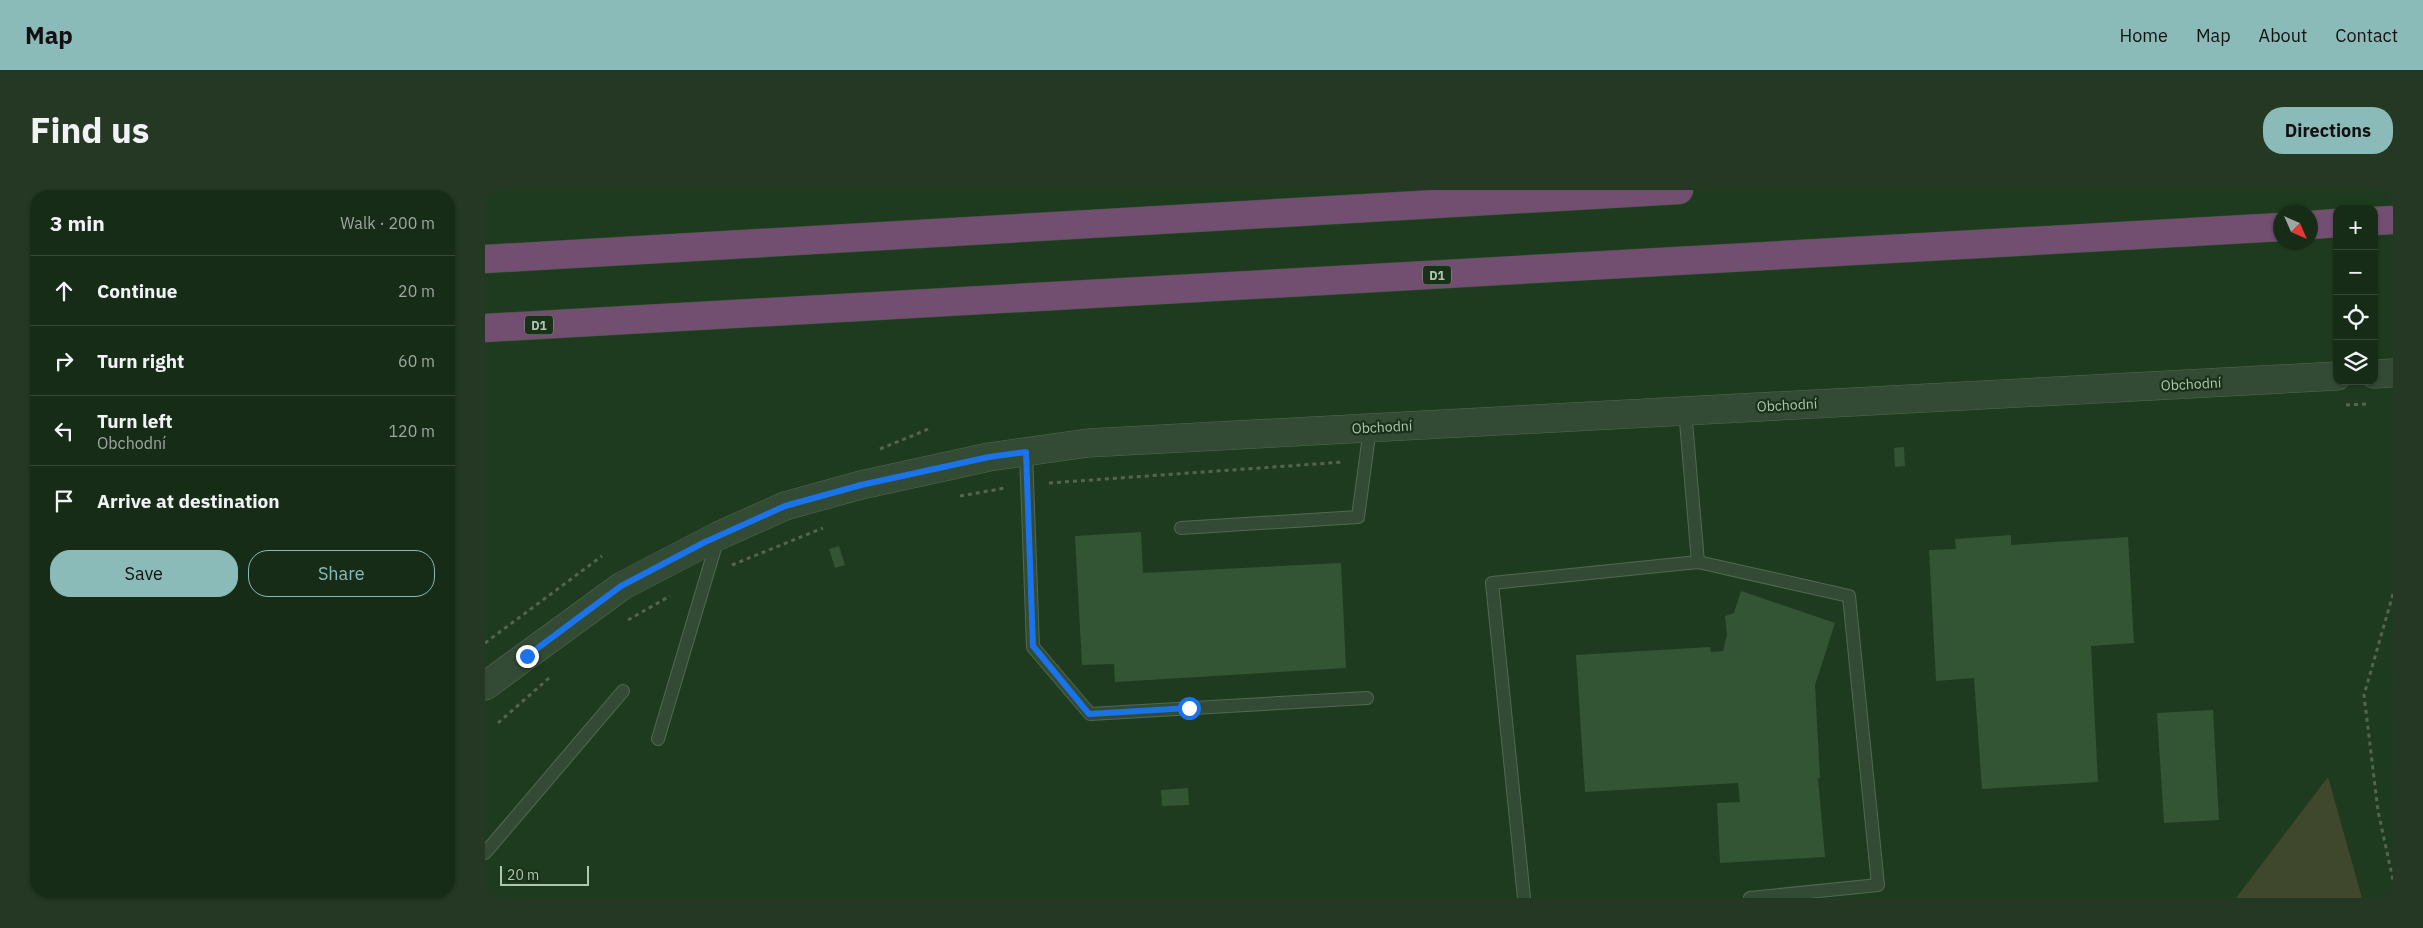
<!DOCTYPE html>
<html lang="en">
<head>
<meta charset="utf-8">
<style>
  body { margin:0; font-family:"IBM Plex Sans",sans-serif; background:#243824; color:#f1f3f6 }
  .controls { position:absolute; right:15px; top:15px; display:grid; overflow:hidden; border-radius:10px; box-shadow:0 1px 4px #0004 }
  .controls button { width:45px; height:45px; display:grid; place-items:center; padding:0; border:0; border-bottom:1px solid #364836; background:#172c17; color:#f1f3f6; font:25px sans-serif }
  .compass { position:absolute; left:1788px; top:15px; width:45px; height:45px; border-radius:50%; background:#172c17; box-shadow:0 1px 4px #0004; rotate:135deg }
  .scale { position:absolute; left:15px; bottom:12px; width:89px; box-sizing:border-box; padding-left:5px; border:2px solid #aec8af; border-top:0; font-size:14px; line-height:18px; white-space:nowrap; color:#aec8af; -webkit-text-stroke:4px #193019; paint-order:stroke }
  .stop { position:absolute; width:15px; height:15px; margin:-11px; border:4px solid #1a73e8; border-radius:50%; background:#fff }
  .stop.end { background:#1a73e8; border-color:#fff; box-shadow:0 1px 5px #0008 }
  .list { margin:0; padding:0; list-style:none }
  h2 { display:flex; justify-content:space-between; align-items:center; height:65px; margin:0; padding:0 20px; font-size:21px }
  h2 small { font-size:16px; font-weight:400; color:#9ea7a1 }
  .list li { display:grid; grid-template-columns:32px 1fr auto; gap:15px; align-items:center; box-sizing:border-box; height:70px; padding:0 20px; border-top:1px solid #364836 }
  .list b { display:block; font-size:19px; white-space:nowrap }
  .list p { margin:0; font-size:16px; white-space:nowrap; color:#9ea7a1 }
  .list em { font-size:16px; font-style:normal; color:#9ea7a1 }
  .actions { display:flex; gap:10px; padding:15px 20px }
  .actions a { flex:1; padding:11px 0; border:1px solid #8bbbb9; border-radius:20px; text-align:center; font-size:18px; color:#8bbbb9 }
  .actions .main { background:#8bbbb9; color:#111 }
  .icon { flex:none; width:28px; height:28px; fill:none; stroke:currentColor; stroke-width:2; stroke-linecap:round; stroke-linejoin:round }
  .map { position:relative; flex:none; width:1908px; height:708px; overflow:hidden; border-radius:20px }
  header { display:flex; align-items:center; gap:30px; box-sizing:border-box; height:70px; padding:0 25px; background:#8bbbb9; color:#111 }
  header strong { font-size:24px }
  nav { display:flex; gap:28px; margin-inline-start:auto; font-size:18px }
  .intro { display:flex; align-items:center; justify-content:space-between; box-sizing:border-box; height:120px; padding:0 30px }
  h1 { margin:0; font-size:35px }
  .button { padding:12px 22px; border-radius:20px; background:#8bbbb9; color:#111; font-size:18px; font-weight:700 }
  main { display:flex; gap:30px; padding:0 30px }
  aside { flex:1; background:#172c17; border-radius:20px; box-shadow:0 1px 4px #0004 }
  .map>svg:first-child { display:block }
  .green { fill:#3f482c }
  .building { fill:#353 }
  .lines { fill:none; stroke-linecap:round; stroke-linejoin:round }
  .service-casing { stroke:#516952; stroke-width:14 }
  .tertiary-casing { stroke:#516952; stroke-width:29 }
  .motorway-casing { stroke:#3e563f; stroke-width:29 }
  .path { stroke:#55654a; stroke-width:3; stroke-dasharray:4 4; stroke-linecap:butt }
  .service { stroke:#334b34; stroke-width:12 }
  .tertiary { stroke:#334b34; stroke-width:28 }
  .motorway { stroke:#724f71; stroke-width:28 }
  .route { stroke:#1a73e8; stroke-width:6 }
  .labels { text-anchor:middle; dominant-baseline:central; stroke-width:4.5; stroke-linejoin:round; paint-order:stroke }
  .shield { fill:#193019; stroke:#819a82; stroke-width:1 }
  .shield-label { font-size:12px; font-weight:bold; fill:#aec8af }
  .street-label { font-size:14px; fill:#aec8af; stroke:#193019 }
</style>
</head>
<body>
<header>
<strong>Map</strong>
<nav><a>Home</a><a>Map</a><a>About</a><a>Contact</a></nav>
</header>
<div class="intro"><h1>Find us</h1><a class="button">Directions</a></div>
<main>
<aside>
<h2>3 min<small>Walk · 200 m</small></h2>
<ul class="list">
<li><svg class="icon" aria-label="ahead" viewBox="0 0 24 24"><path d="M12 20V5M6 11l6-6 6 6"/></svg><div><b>Continue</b></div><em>20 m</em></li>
<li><svg class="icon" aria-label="right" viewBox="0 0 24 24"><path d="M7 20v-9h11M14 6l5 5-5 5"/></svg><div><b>Turn right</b></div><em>60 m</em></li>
<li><svg class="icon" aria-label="left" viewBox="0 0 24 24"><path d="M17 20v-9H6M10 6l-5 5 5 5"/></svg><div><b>Turn left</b><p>Obchodní</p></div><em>120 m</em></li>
<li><svg class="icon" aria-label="arrive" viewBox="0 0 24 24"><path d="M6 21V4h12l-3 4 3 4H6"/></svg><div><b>Arrive at destination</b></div></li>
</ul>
<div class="actions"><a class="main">Save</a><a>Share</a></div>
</aside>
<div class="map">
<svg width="1908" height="708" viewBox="0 0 1908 708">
  <rect width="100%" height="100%" fill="#1f3b1f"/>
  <path class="green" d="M1843,587L1877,708H1751Z"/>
  <path class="building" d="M1419,257L1420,276L1410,277L1409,258Z
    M656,342L658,383L856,373L861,478L630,492L629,474L597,475L590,346Z
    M1526,345V355L1643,347L1649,453L1606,456L1613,592L1497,599L1489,488L1451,491L1444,360L1471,359L1470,349Z
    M354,356L360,375L350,378L344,359Z
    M1256,401L1350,433L1330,495L1335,588H1333L1340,667L1235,673L1232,613L1255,612L1253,593L1100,602L1091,465L1225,457L1226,462L1238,461L1242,445L1240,426L1249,423Z
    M1728,520L1734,630L1679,633L1672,523Z
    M703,598L704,615L677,616L676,600Z"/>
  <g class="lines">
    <defs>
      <path id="service" d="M1200,220L1213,372
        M541,262L548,457L605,524L882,508
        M696,338L873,327L885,238
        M173,549L233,348
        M0,663L138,501
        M1039,708L1007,393L1213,372L1364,406L1393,695L1265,708"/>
      <path id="tertiary" d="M1889,184L1908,183
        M0,496L137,396L233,346L300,316L376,295L504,267L603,253L1852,186"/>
      <path id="motorway" d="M1889,31L1908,30
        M1826,35L1852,33
        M0,69L1194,0
        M0,138L1796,37"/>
    </defs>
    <use href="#service" class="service-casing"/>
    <use href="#tertiary" class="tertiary-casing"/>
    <use href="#motorway" class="motorway-casing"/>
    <path class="path" d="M1861,215L1882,214
      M395,259L446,238
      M564,293L859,272
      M475,306L520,298
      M247,375L338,338
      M1908,404L1879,505L1893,621L1908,690
      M143,430L185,406
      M0,453L117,366
      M13,533L64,488"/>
    <use href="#service" class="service"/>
    <use href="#tertiary" class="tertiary"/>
    <use href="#motorway" class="motorway"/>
  </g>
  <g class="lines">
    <path class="route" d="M42,466L136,396L220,352L300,316L376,295L504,267L541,262L548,456L604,524L704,518"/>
  </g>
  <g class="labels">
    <g class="shield">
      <rect x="938" y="75.5" width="28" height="19" rx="4"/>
      <rect x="40" y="125.5" width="28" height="19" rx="4"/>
    </g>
    <g class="shield-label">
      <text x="952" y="85">D1</text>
      <text x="54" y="135">D1</text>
    </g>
    <g class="street-label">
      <text transform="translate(1706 194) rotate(-3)">Obchodní</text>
      <text transform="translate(1302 215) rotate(-3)">Obchodní</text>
      <text transform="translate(897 237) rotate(-3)">Obchodní</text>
    </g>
  </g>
</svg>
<div class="controls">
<button>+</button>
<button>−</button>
<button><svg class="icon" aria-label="locate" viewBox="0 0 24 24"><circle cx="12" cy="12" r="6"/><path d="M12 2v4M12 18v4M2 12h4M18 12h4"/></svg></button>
<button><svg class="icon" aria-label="layers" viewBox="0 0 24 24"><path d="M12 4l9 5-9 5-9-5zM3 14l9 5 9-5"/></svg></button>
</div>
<svg class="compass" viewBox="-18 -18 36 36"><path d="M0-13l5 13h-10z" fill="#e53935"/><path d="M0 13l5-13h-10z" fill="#9ea7a1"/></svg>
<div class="scale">20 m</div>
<div class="stop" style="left:704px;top:518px"></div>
<div class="stop end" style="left:42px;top:466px"></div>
</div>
</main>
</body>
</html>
